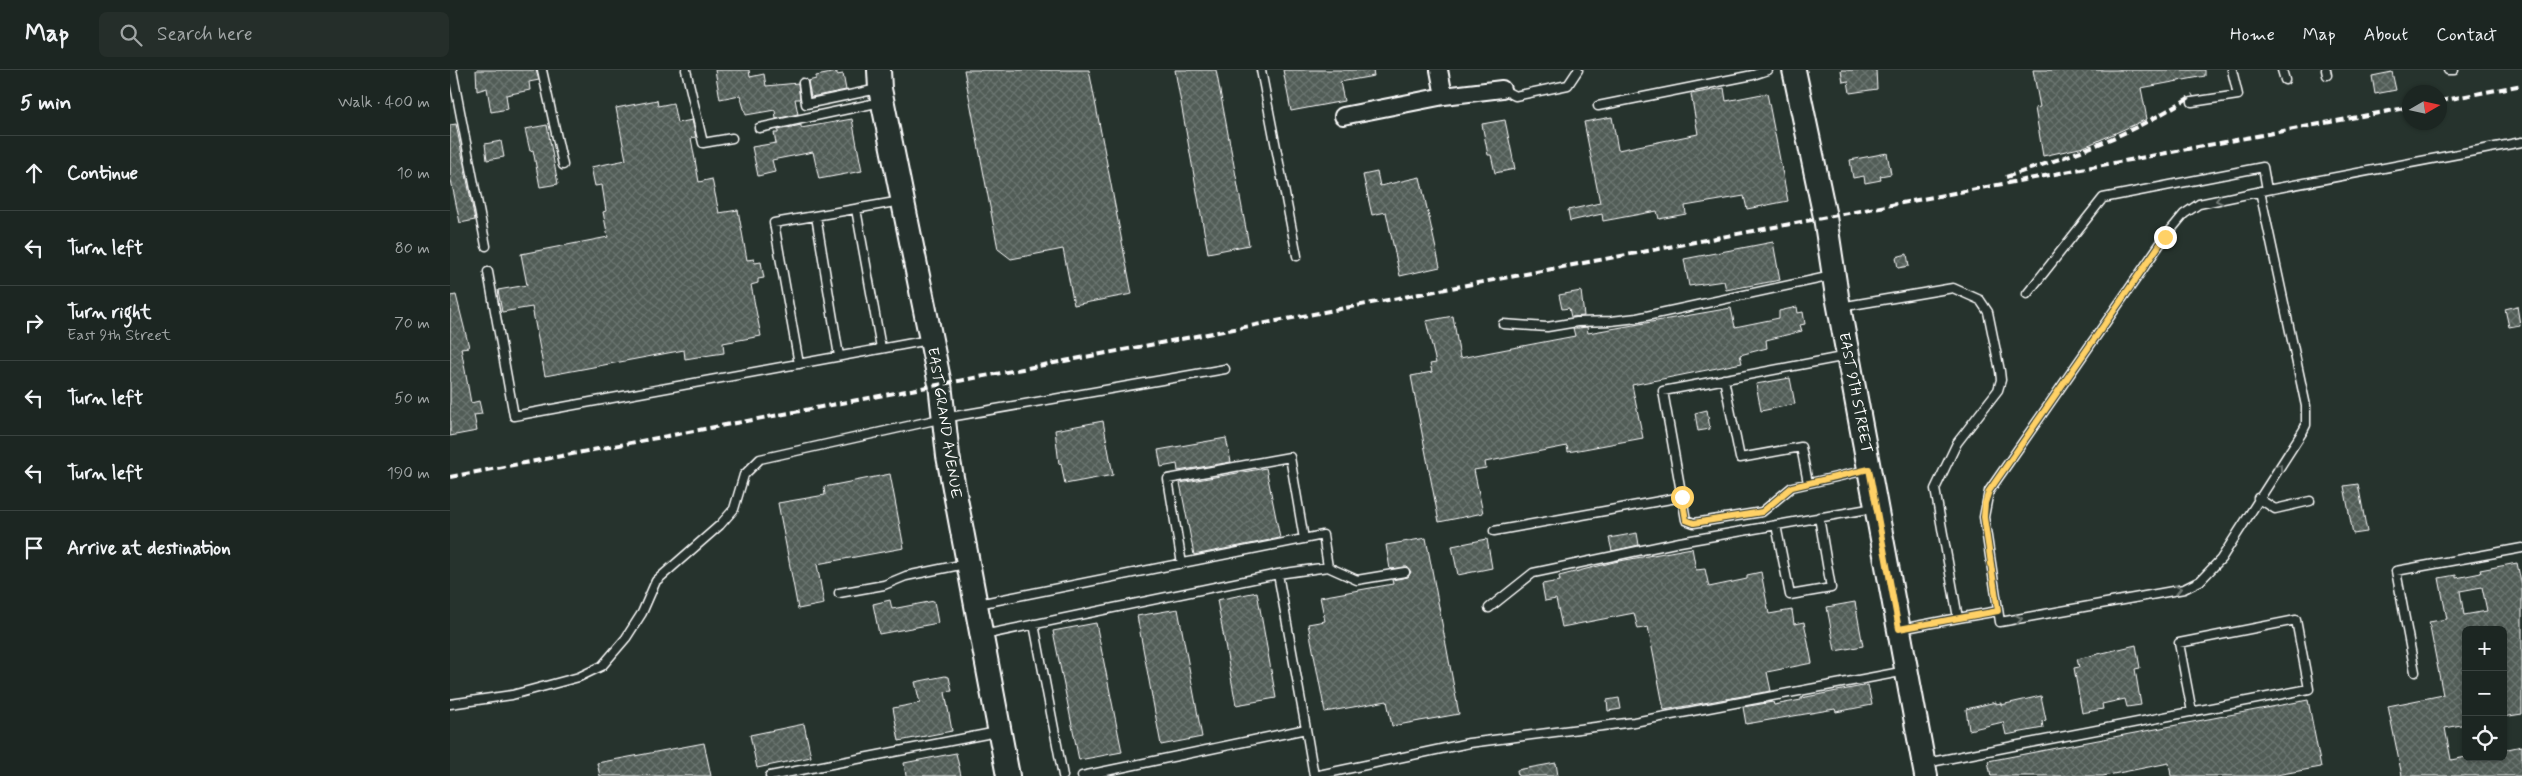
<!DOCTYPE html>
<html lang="en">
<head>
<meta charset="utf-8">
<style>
  body { margin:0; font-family:Mynerve,sans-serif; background:#252e2a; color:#f1f3f6 }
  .controls { position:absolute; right:15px; bottom:15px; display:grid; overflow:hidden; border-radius:8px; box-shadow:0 1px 4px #0004 }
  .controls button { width:45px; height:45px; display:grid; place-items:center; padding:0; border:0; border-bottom:1px solid #3a4340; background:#1c2622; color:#f1f3f6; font:25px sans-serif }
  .compass { position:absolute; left:1952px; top:15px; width:45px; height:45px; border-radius:50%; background:#1c2622; box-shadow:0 1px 4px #0004; rotate:81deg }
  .stop { position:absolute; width:15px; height:15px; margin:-11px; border:4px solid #ffd166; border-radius:50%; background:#fff }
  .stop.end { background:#ffd166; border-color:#fff; box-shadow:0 1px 5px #0008 }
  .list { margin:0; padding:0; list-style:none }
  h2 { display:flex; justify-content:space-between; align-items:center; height:65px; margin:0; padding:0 20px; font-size:21px }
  h2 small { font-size:16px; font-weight:400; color:#a0a5a5 }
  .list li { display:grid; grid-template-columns:32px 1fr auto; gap:15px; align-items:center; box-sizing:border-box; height:75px; padding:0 20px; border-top:1px solid #3a4340 }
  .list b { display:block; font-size:19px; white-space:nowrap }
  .list p { margin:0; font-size:16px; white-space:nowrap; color:#a0a5a5 }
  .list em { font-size:16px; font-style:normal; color:#a0a5a5 }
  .icon { flex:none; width:28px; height:28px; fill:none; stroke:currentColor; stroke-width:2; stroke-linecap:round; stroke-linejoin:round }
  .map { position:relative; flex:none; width:2072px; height:706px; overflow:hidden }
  header { display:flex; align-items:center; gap:30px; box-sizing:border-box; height:70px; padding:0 25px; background:#1c2622; border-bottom:1px solid #3a4340 }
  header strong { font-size:24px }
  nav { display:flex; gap:28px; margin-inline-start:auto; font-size:18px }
  .search { width:350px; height:45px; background:#252e2a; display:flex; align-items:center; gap:12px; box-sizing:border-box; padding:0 18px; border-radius:8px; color:#a0a5a5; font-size:19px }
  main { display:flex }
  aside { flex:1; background:#1c2622 }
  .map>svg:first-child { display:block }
  .building { fill:url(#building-cross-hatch); stroke:#fff; fill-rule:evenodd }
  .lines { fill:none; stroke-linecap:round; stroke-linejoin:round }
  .lane-casing { stroke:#fff; stroke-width:11 }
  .street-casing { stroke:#fff; stroke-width:20 }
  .secondary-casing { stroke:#fff; stroke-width:26 }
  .lane { stroke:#26332d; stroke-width:8 }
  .street { stroke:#26332d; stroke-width:16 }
  .secondary { stroke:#26332d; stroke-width:22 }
  .rail { stroke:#fff; stroke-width:4; stroke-dasharray:8 4; stroke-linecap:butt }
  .oneway { stroke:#727a76 }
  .route { stroke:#ffd166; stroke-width:6 }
  .labels { text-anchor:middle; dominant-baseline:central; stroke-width:4; stroke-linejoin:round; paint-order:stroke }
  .street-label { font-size:15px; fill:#fff; stroke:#26332d }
</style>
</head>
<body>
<header>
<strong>Map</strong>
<div class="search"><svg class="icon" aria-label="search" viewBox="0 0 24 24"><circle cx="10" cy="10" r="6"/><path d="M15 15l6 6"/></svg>Search here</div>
<nav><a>Home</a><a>Map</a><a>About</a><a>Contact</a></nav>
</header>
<main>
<aside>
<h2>5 min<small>Walk · 400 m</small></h2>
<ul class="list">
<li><svg class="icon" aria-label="ahead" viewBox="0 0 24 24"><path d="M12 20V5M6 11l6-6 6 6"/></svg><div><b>Continue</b></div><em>10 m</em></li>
<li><svg class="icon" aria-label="left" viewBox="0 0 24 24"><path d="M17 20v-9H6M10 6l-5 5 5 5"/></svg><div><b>Turn left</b></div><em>80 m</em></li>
<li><svg class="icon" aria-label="right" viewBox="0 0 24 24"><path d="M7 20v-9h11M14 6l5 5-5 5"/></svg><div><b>Turn right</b><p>East 9th Street</p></div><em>70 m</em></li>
<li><svg class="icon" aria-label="left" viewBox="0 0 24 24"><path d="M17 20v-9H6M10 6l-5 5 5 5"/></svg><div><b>Turn left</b></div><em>50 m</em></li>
<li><svg class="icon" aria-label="left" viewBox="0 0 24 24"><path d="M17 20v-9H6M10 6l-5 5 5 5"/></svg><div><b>Turn left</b></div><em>190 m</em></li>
<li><svg class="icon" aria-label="arrive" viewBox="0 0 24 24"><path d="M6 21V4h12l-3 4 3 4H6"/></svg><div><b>Arrive at destination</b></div></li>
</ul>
</aside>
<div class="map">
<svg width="2072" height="706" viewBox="0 0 2072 706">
  <defs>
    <pattern id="building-cross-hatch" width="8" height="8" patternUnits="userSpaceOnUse" patternTransform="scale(1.25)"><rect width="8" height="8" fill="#515c57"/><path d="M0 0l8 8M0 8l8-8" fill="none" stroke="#6b7470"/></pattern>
  </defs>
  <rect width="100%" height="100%" fill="#26332d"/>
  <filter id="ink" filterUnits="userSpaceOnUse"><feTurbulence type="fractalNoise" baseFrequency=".02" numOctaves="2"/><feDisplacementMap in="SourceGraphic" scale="10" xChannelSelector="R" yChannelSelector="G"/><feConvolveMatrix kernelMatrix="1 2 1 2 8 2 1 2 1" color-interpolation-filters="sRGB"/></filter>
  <g filter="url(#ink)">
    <path class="building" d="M26,0H86L89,10L79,12L80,20L56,25L58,39L41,42L37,18L27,21Z
      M265,0H299L300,7L314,4L316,16L348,13L350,29H345L348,44L326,49L325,40L296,45L290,25L270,29Z
      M514,0H639L682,224L624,235L613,179L561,189L548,179Z
      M725,0H766L799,175L758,183Z
      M833,0H923L924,6L890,12L894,31L841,41Z
      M1391,0H1426L1427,19L1400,23L1398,11L1393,12Z
      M1583,0H1755V6L1691,18L1697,49L1634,77L1593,86L1585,38L1590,37Z
      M387,2V5L393,4L396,20L361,27L358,11L366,9V6Z
      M1942,2L1946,20L1925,24L1922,6Z
      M1274,18L1276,31L1317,23L1338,131L1297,139L1294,126L1235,136L1236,144L1209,149L1207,141L1153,151L1152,144L1120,151L1118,140L1150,133L1134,52L1162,47L1168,80L1248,64L1241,24Z
      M207,30L208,36L223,33L227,53L242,50L246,67L241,68L249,112L262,109L269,143L288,140L297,190L304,189L305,193L311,192L314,208L308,209V213L301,215L311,266L273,273L274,283L260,285L235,289L234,280L95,306L82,237L52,242L48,220L77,215L71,184L158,167L153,142L156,141L152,115L145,116L141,97L176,90L166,38Z
      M402,49L412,101L369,109L363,82L322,90L325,102L308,106L302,77L326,73L324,63H328V60L351,55V58Z
      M1055,50L1065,99L1045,103L1041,85H1038L1032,54Z
      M6,54L25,150L10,153L0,105V55Z
      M97,55L108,114L90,117L83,80L80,81L75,59Z
      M51,71L54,87L37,90L35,74Z
      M1437,83L1441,104L1430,106L1431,110L1415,113L1414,106L1403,108L1400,90Z
      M927,102L930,116L970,107L990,197L950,206L936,142L922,145L913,105Z
      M1323,172L1330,210L1276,220L1274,211L1239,216L1234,189Z
      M1457,184L1459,196L1448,198L1446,187Z
      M1131,221L1134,246L1121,247L1119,238L1112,239L1109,225Z
      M6,225L19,277L11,278L21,333L29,331L32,344L24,345L27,361L0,366V226Z
      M2067,236L2070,255L2059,257L2055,239Z
      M1347,237L1348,243L1353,242L1355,254L1350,255L1352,261L1316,270L1317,278L1290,285L1292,293L1182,315L1193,368L1118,382L1117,376L1035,392L1036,398L1024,400L1033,443L989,452L961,306L982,302L980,294L986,293L976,251L1003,246L1010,288L1125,266L1123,258H1128L1137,257L1138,263L1281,238L1285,257L1329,248V241Z
      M1340,308L1345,334L1311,341L1306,314Z
      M1257,340L1260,359L1248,361L1245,343Z
      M653,351L663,405L615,414L611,393L609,394L605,360Z
      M776,368L781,392L728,401L727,394L711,397L708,380Z
      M816,398L830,468L744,485L730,413Z
      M440,404L454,478L367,494L374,534L348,539L328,433L375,425L374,417Z
      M1908,414L1917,462L1903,464L1894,416Z
      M1187,463L1189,475L1162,481L1159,468Z
      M976,468L1009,644L942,656L937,631L875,642L858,554L875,551L870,527L943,514L942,510L958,507L961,502L957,497L940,499L936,475Z
      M1037,469L1042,498L1008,505L1002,476Z
      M1242,478L1246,500L1255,499L1259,517L1297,509V505L1311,502L1319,544L1342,540L1344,554L1354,552L1362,593L1317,602L1321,621L1214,640L1198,557L1188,559L1184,543L1112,557L1106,529L1095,531L1092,514L1110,511L1109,506L1164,492Z
      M2067,493L2072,517V644L2053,647V560H2016V654L1995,658L2001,690L2016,687H2053V680L2072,676V706H1952L1938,636L1993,625L1979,552L1997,549L1989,508L2006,505V508L2031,503L2030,500ZM2032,517L2037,541L2014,545L2010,521Z
      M807,522L826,628L786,635L767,530Z
      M440,530L442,539L484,531L488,553L429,564L423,534Z
      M1405,532L1413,576L1385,581L1377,537Z
      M728,539L752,667L711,675L687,546Z
      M646,553L672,682L629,690L603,561Z
      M1686,575L1690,598L1685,599L1691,635L1677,637L1675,629L1652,634L1653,639L1632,643L1624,598L1629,597L1627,589Z
      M495,606L499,607L502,621L495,622L502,661L449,671L443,638L470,633L465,612Z
      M1418,615L1422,635L1386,642L1385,639L1296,654L1293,637L1323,632L1324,635L1351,630V628Z
      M1591,626L1596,650L1592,651L1593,658L1556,665L1553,652L1519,660L1516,639L1546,632V634L1551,633V635Z
      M1169,628L1171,639L1158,641L1157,630Z
      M1858,630L1871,697L1821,706H1721L1719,693L1653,706H1541L1538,691Z
      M354,654L361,687L307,698L300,665Z
      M254,673L261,706H150L147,693Z
      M506,683L511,706H456L454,693Z
      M1106,693L1108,706H1068L1067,700Z"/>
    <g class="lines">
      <defs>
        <path id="lane" d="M2,0L36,176
          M92,0L113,95
          M236,0L253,73L282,68
          M811,0L847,186
          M1832,0L1835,10
          M1876,0L1877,5
          M1998,0H2004
          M353,13L356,34L428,19
          M1052,19L1065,26L1118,15L1128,0
          M1742,32L1788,25L1782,0
          M1148,36L1303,5L1318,0
          M309,58L431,32
          M1810,121L1856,336V355L1853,361L1771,489L1750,511L1734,519L1550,552L1534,447L1539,421L1715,167L1734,144L1749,134L1817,120
          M406,139L431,278
          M366,146L389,286
          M38,202L64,346L479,270
          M1577,224L1653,128L1813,97L1817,120L2072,72
          M1390,237L1503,218L1530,230L1538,242L1550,301L1551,310L1548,320L1507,373L1485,419L1508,548L1451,559
          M1053,254L1097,257L1127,252L1161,251L1187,248L1382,206
          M1397,286L1213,321L1236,450L1244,453L1312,442L1342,417L1417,400
          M349,294L324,153L451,131
          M1274,309L1290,388L1351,377L1358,413
          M1808,428L1825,439L1860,431
          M1326,455L1340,525L1381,518L1369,447
          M1044,461L1232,427
          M732,494L718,409L840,387L854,469
          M878,497L907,510L955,502
          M389,523L434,515L456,506L515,494
          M528,534L873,465L878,497L828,504
          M1039,538L1083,503L1230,472L1424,438
          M1508,548L1548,541
          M584,554L613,706
          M533,565L828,504L856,659L632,706
          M1965,602L1946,501L2072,478
          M0,634L62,625L129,607L152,596L176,568L192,543L206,511L270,455L284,439L294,405L310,389L494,348L775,299
          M856,659L864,706L1019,673L1184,652L1456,601
          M1476,693L1512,686L1859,619L1846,550L1729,573L1742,642
          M320,706L547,662"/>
        <path id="street" d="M989,0L994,26
          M893,46L994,26L1052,19"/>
        <path id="secondary" d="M429,0L430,19L490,314L498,386L558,706
          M1344,0L1375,147L1387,226L1476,706"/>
      </defs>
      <use href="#lane" class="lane-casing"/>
      <use href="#street" class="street-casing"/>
      <use href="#secondary" class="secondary-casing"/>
      <use href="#lane" class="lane"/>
      <use href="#street" class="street"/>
      <use href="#secondary" class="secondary"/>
      <path class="rail" d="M1990,31L2072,15
        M1556,107C1626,84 1681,65 1743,25
        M0,407L1960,37"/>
    </g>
    <defs><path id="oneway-chevron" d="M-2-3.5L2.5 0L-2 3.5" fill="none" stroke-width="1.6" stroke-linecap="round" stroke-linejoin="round" transform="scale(1.25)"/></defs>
    <g class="oneway">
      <use href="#oneway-chevron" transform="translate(1769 130) rotate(168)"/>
      <use href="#oneway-chevron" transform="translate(1829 397) rotate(-56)"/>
      <use href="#oneway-chevron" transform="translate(1728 519) rotate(-13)"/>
      <use href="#oneway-chevron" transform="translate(1569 549) rotate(-10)"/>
    </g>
  </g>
  <g class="lines" filter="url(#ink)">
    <path class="route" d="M1232,427L1236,450L1244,453L1312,442L1342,417L1419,399L1449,559L1548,541L1534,447L1535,433L1539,421L1715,167"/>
  </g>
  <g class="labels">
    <g class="street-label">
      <text transform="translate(1405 323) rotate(79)">EAST 9TH STREET</text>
      <text transform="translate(494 353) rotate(81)">EAST GRAND AVENUE</text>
    </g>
  </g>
</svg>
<div class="controls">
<button>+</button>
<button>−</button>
<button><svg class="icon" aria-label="locate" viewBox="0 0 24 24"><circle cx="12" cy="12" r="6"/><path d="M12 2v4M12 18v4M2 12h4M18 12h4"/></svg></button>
</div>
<svg class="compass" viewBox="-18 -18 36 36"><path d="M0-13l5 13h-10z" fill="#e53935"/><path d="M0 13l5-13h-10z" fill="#a0a5a5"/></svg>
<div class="stop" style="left:1232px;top:427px"></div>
<div class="stop end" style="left:1715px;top:167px"></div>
</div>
</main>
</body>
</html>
